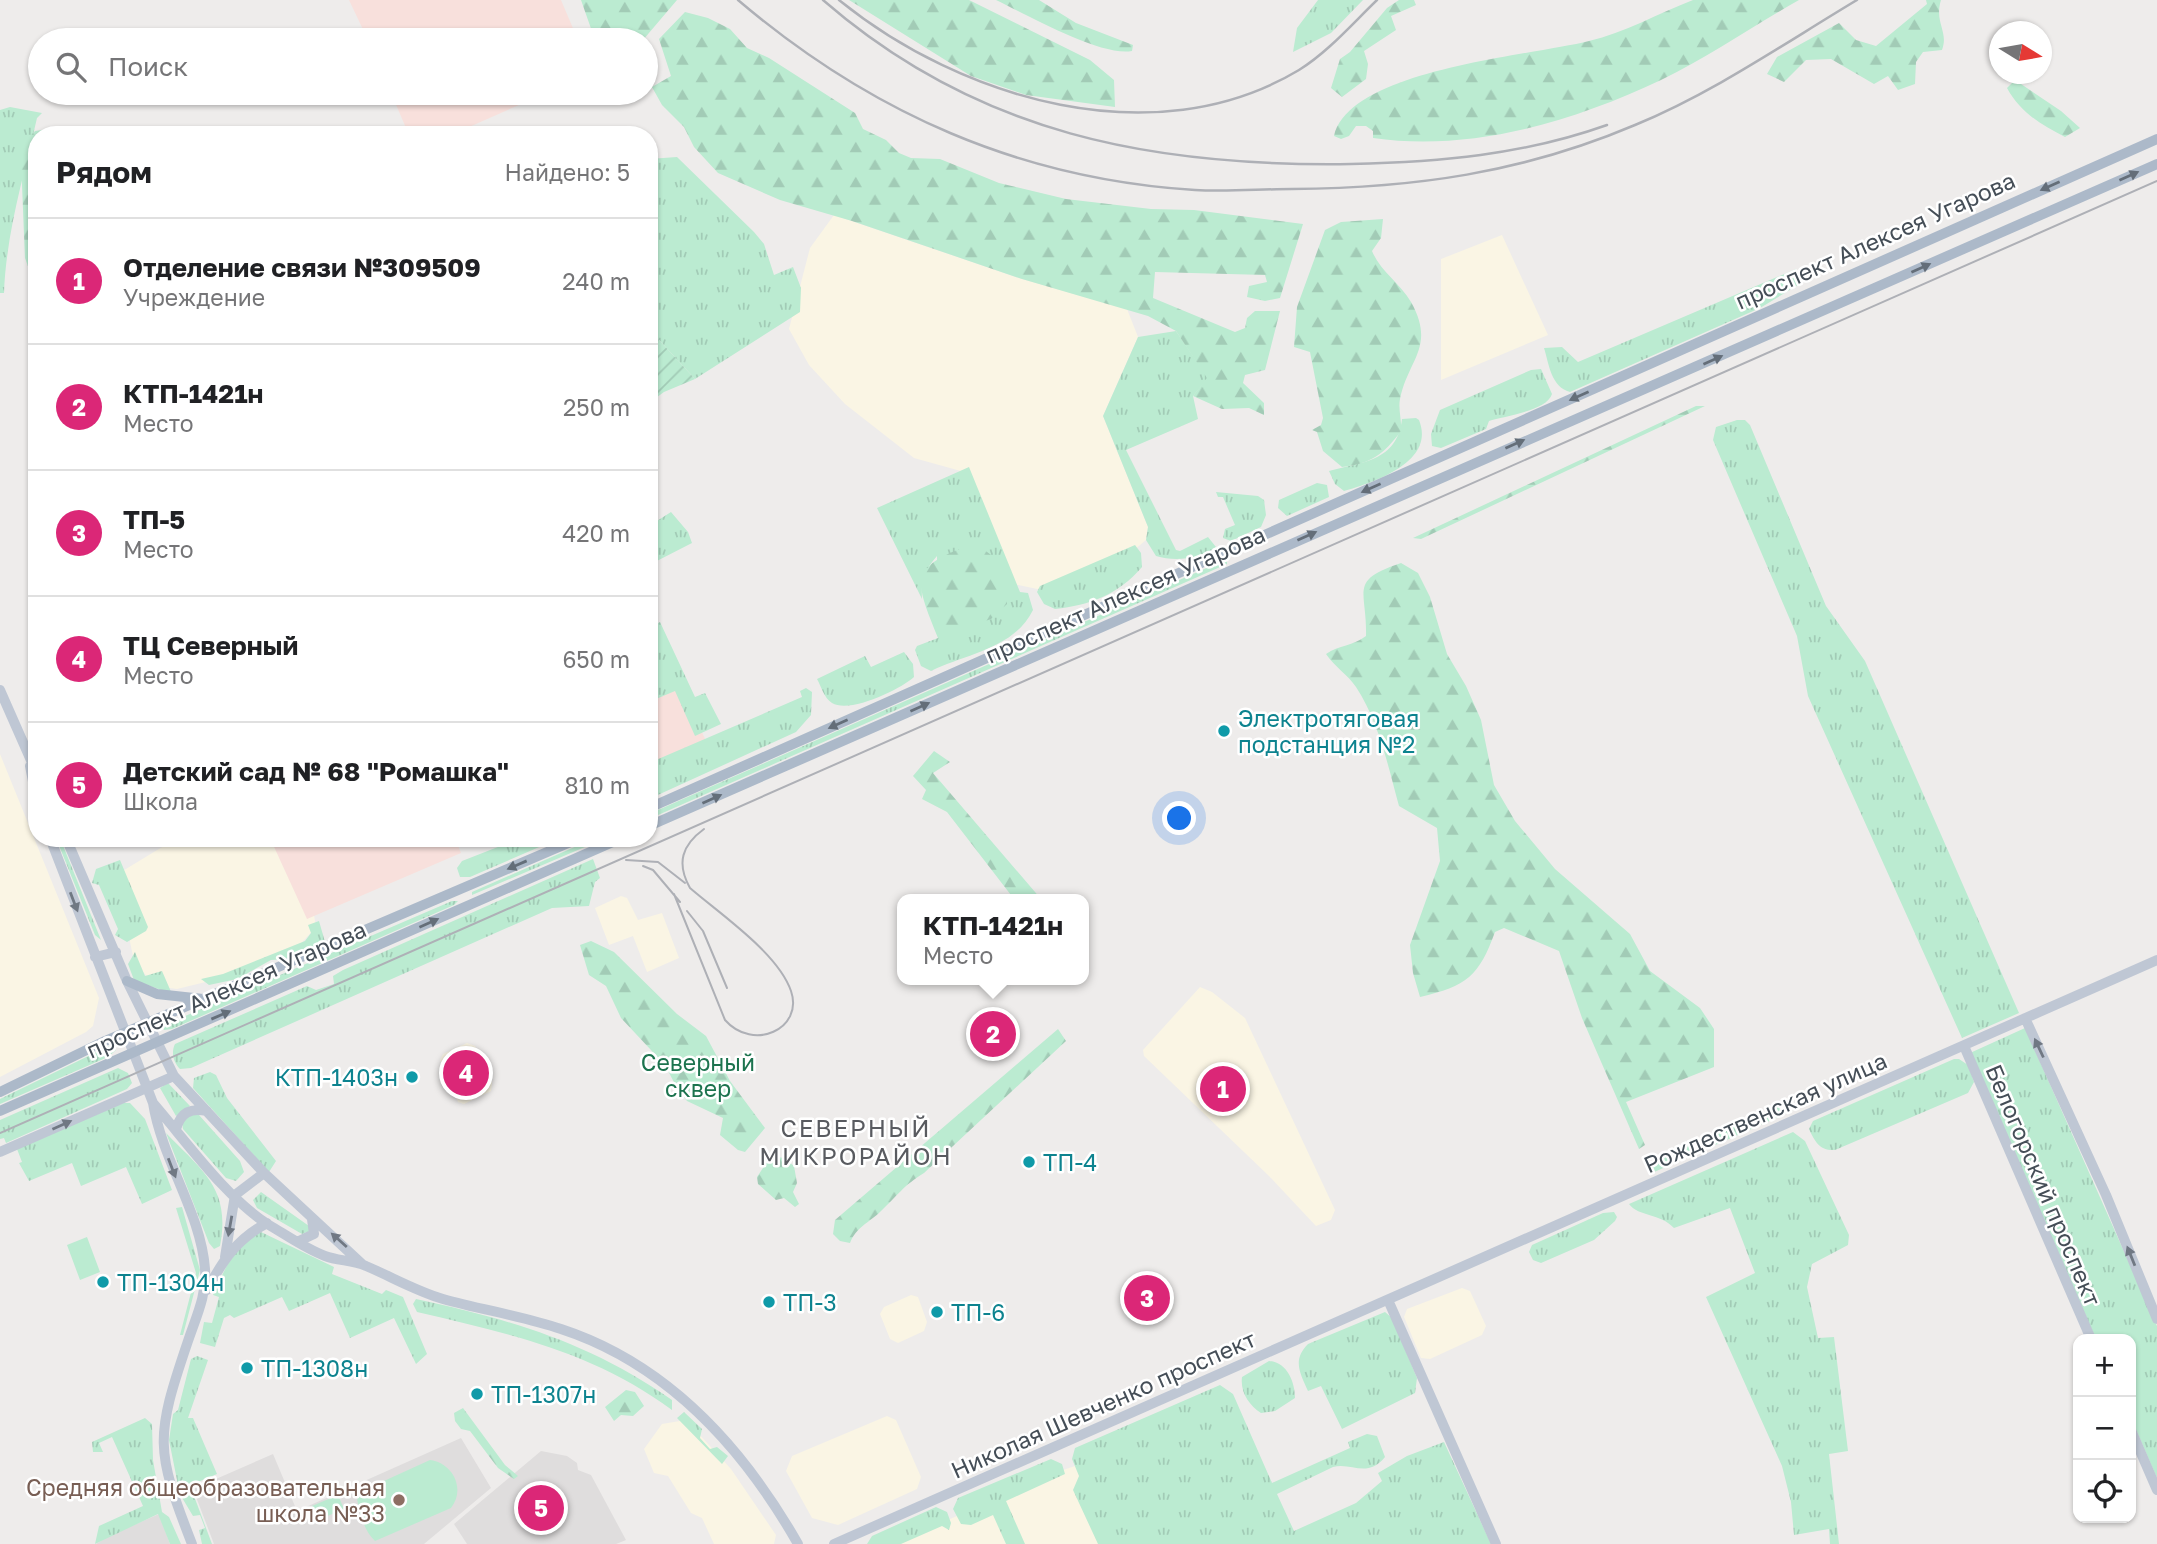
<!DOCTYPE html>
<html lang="ru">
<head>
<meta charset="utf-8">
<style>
  body { margin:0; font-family:"Golos Text",sans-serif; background:#f6f6f6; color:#202124 }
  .controls { position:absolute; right:21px; bottom:21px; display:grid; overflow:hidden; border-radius:14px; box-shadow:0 2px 5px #0004 }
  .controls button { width:63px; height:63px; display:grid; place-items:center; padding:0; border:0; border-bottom:2px solid #e0e0e0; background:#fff; color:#202124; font:35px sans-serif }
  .compass { position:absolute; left:1989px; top:21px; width:63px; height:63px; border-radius:50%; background:#fff; box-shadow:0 2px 5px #0004; rotate:101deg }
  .you { position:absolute; left:1180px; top:819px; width:24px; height:24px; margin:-18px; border:5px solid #fff; border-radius:50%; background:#1a73e8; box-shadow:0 0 0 10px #1a73e833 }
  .badge { display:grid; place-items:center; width:46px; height:46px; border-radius:50%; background:#db2777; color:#fff; font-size:23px; font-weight:700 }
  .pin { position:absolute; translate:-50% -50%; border:4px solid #fff; box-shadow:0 2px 7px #0006 }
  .popup { position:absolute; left:897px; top:894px; width:192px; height:91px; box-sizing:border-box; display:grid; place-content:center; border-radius:14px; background:#fff; filter:drop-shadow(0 2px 5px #0005); font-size:23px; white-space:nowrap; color:#757577 }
  .popup b { font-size:26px; color:#202124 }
  .popup::after { content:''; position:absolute; left:50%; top:100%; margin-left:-14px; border:14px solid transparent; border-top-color:#fff }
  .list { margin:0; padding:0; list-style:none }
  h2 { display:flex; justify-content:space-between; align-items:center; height:91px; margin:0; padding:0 28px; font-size:30px }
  h2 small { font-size:23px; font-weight:400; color:#757577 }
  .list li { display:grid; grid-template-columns:46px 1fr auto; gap:21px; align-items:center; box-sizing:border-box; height:126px; padding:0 28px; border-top:2px solid #e0e0e0 }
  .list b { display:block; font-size:26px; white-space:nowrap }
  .list p { margin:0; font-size:23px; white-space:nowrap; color:#757577 }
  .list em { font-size:23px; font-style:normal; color:#757577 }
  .icon { flex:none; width:38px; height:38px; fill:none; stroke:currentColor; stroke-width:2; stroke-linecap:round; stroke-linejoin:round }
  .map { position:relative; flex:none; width:2157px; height:1544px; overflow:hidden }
  .search { position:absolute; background:#fff; box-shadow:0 2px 5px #0004; left:28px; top:28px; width:630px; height:77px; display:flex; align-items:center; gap:18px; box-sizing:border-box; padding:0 24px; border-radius:38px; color:#757577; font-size:26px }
  .panel { position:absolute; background:#fff; box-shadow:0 2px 5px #0004; left:28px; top:126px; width:630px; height:721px; border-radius:28px }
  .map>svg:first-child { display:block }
  .commercial { fill:#faf5e4 }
  .education { fill:#dfdddd }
  .medical { fill:#f8e0dc }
  .grass { fill:url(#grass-tufts) }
  .forest { fill:url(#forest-firs) }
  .garden { fill:url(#garden-furrows) }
  .pitch { fill:#bbebd1 }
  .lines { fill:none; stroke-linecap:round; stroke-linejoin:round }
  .secondary { stroke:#bfc7d4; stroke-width:10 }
  .primary { stroke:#acb9c9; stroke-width:10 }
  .tram { stroke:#aeb0b6; stroke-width:2 }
  .rail { stroke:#aeb0b6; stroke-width:2.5 }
  .oneway { fill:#646e79 }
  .oneway2 { fill:#707883 }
  .culture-dot { fill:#0f9aa8; stroke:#fff; stroke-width:2.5 }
  .education-dot { fill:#8d6e63; stroke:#fff; stroke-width:2.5 }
  .labels { text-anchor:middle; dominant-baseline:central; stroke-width:5; stroke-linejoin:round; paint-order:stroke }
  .street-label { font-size:23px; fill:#454e57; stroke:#fff }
  .culture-label { font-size:23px; fill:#0d838f; stroke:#fff; text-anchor:start }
  .park-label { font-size:23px; fill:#1c734e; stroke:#fff }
  .education-label { font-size:23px; fill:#785e54; stroke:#fff; text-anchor:end }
  .neighbourhood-label { font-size:24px; letter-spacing:2px; fill:#595b60; stroke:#fff }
</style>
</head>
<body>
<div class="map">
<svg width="2157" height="1544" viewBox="0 0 2157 1544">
  <defs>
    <pattern id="grass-tufts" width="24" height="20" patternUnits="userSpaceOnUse" patternTransform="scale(1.75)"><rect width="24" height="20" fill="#bbebd1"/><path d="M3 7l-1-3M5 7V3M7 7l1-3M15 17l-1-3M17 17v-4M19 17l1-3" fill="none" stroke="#a2cbb6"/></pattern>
    <pattern id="forest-firs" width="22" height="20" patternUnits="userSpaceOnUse" patternTransform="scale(1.75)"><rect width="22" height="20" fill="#bbebd1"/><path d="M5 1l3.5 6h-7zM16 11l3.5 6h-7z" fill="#a2cbb6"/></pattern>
    <pattern id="garden-furrows" width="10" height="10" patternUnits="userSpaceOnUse" patternTransform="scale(1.75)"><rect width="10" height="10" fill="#bbebd1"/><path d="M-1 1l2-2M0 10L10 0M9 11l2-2" fill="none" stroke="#a2cbb6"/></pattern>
  </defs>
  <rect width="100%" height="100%" fill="#eeeceb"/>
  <path class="commercial" d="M834,215L1022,279L1127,309L1138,337L1103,416L1148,527L1146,540L1134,550L1042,590L1013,584L968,473L914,458L845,404L809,365L789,329L810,248Z
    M1502,235L1548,335L1441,380V259Z
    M0,754L99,998L93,1026L86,1032L0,1077Z
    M177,838H281L313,909L316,927L295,950L222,978L177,989L155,986L134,961L116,875Z
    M621,896L627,898L638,920L662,913L679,958L647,972L633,936L609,945L595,908Z
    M1200,987L1212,992L1245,1018L1335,1210L1331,1220L1316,1226L1269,1176L1144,1056L1143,1050Z
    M467,1043L475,1046L492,1083L491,1091L464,1104L458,1102L440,1060L443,1054Z
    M1462,1288L1470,1291L1486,1326L1482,1335L1430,1359L1421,1358L1404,1317L1407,1309Z
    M911,1295L918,1297L927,1322L924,1331L898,1343L890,1339L880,1314L884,1307Z
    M887,1416L896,1420L921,1477L917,1489L838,1525L812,1518L786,1471L792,1456Z
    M686,1420L731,1469L776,1535L774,1544H714L702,1518L691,1513L668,1476L654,1473L644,1449L662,1424Z
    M1078,1465L1114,1544H893L1060,1471Z"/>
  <path class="education" d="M461,1438L491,1488L424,1544H214L193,1489L273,1454L297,1511Z
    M541,1451L567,1456L577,1463L578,1470L591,1475L626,1540L616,1544H467L454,1524Z
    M159,1514L170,1544H96L111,1535Z"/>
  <path class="medical" d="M349,0H561L578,40H368Z
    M391,93H546L451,135H409Z
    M651,623L707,743L649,769V624Z
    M270,838H455L461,853L307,919Z"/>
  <path class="grass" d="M1318,0H1363L1331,33L1293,52L1297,28Z
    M10,107L42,113L37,118C24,175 6,234 4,293H0V110Z
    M677,157L754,232L764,244L774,275L793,267L801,288L800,312L695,379L649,329V159Z
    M1796,269L1798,285L1760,308L1570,392C1551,387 1549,364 1544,348L1562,347L1578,362Z
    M1176,331L1208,378L1193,396L1198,419L1126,450L1176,550L1180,551L1208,537L1216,547C1200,559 1175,562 1156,556L1146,540L1148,527L1103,416L1138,337Z
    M1541,369L1552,394C1547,411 1504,416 1489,421L1486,429L1441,448L1432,446L1431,434L1440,410L1531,370Z
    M1416,418L1419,420C1436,462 1374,482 1344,491L1335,484L1329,471C1361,462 1397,462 1402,419Z
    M1737,420H1745L1750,425L1826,606L1865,661L2019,1013L1962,1038L1808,696L1797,636L1713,440L1716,427Z
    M969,467L1020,592L1028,593L1033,610C1014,649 965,654 931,671L921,666L915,650L917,646L938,638L937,556C924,571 921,580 922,599L877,508Z
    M1317,483L1327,485L1329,497L1287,516L1278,508L1279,500Z
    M1216,492L1258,496L1264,500L1266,515L1261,527L1231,541L1223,538L1225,529L1235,525L1223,497H1218Z
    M671,512L688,532L692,543L649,565V526Z
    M1135,545L1141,553L1142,567C1118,595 1090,605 1055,609L1044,604L1037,592L1040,586Z
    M1227,559V564L649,819V814Z
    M660,622L695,697L705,693L721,724L695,736L675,691L649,702V628Z
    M904,652L913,664L914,677C901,689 850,714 832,703C824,698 821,686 817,679L865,656L871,667Z
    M806,688L812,692L811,715L796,732L649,799V763L802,697L800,691Z
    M56,838H60L101,940L95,935Z
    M521,838H560L470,877H460L457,868L462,861Z
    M595,838H606L472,895V892Z
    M593,859L600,878L595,882L589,906L552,908L191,1068L180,1069C173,1062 171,1052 175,1044L307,986L316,990L334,984L333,976L343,970Z
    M120,860L148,927L146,931L127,942L115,935L118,929L99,885L92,883L96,869Z
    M452,901H458L454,905L172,1029L164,1030L162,1026Z
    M319,921L325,942L285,959L271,960L237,979L209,985L201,979L223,974L305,941L311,933L308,925Z
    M135,952L145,976L162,971L172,994L134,980L128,964Z
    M2025,1028L2157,1326V1478L2131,1418V1339H2096L1970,1053Z
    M111,1045L116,1050L108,1057L0,1104V1099Z
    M1954,1059H1959L1968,1065L1974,1082L1968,1093L1835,1150C1820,1151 1815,1142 1809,1129L1813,1121Z
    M118,1068L128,1073L132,1083L127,1089L6,1143L4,1138L0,1139V1120Z
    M210,1072L216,1075L227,1098L276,1161L269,1172L193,1088L194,1078Z
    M168,1083L190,1106L176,1116L160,1088Z
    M123,1103H130L145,1119L172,1190L142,1204L126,1167L81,1186L72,1163L29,1181L19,1163L22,1162L17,1149Z
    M1785,1103L1788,1106L1785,1114L1652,1173L1649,1172L1646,1165Z
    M192,1113L199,1115L240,1161L244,1172L236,1181L226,1178L183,1129L182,1122Z
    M1793,1132L1805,1141L1849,1235L1848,1245L1812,1264L1807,1287L1818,1338L1834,1337L1848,1451L1829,1454L1839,1544H1830L1829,1529L1794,1535L1791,1502L1782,1466L1706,1297L1755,1273L1730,1208L1674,1228C1660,1213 1639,1217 1629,1204Z
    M166,1133C203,1171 231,1189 220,1246L214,1249L209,1243Z
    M261,1192L309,1226L310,1231L302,1234L257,1208L253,1200Z
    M182,1207L200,1270L183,1335H180L196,1273L176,1208Z
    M1614,1212L1617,1217L1615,1221L1594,1240L1541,1263L1533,1260L1529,1252L1532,1245L1603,1213Z
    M261,1232L334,1267L332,1274L382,1294L386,1290L403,1297L427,1354L416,1364L394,1318L350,1338L330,1293L289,1311L282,1297L234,1318L230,1315L224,1318L215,1347L200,1343L204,1322L212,1323L219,1297L213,1295C224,1271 235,1242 261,1232Z
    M416,1299C513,1320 590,1343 672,1400V1410C594,1352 511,1334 417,1312L413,1304Z
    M1385,1312L1392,1318L1417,1378L1415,1393L1342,1429L1321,1386L1308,1391C1300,1373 1292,1360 1308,1344Z
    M197,1356L208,1360L188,1418H193L217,1474L179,1490L169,1440L173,1414L178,1410L191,1359Z
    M1269,1361C1287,1362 1295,1382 1295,1398L1275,1411L1261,1413C1249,1405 1240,1392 1242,1377Z
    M1220,1385L1233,1394L1272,1483L1350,1448L1348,1442L1367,1434L1377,1436L1385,1457C1367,1479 1352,1462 1333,1467L1277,1494L1294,1531L1356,1503L1382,1481L1378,1473L1407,1456L1444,1442L1491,1544H1098L1073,1490L1079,1476L1072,1459L1075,1448Z
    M684,1412L702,1429L700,1438L710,1449L717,1447L728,1456L722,1464L677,1418Z
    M145,1418L152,1424L153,1460L162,1512L169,1517L181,1544H170L158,1514L95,1544L99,1526L143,1506L112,1437L99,1443L103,1452H93L92,1442Z
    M1051,1459L1062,1464L1065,1474L1006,1501L1025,1544H1006L993,1515L971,1525L961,1524L953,1509L958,1498Z
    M191,1488L212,1544H202L199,1530L205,1528L200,1515L193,1516L181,1496Z
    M936,1507L947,1512L951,1523L949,1530L942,1526L901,1544H867L872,1536Z"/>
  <path class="forest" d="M581,0H677L643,40H595Z
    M849,0H969L1090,60L1114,80L1115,107L1026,95L971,76Z
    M996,0H1039L1076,23L1133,45L1132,51C1101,57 1027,15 996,0Z
    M1399,0H1414L1416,5L1391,16L1396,30L1364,51L1368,64L1366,79L1342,97L1331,88L1340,59L1350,52L1387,8Z
    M1693,0H1799C1753,26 1709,57 1661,80C1572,122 1471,152 1373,138V131L1366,126H1356L1349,136L1341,139L1334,136C1350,69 1530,56 1589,41C1624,33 1659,13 1693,0Z
    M1926,0H1941C1934,23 1949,31 1942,50L1923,52L1916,62L1915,84L1898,90L1888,76L1874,84L1831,59L1806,60L1784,82L1767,74L1777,57L1839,23L1856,40L1876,46L1927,4Z
    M685,12L708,18L730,29L747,48L769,58L855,113L863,129L886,140L899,153L911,158L940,159L999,183L1066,199L1151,209L1194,210L1303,224L1280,298L1265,301L1247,297L1249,286L1267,282L1265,275L1155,272L1153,298L1235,332L1245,328L1247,318L1255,311H1280L1265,370L1245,375L1243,383L1264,403V415L1249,408L1222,409L1193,396L1207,378L1176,331L1148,316L1022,279L852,221L780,200L718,173L694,147L684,127L662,105L652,87L671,76L659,39Z
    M2015,80L2061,111L2080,128L2065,137C2041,125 2020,112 2007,88Z
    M56,128L53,135H37V291L25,258L21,161L25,142L35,131Z
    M1383,219L1381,238L1372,251C1380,271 1400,283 1411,302C1436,347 1408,359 1400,399C1398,409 1402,421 1401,431C1384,454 1371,464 1342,467L1323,451L1317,432L1312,430L1321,425L1323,418L1310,352L1294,347L1297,307L1325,230L1341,222Z
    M1696,406H1705L1421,539L1413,538Z
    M973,544C1003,558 1005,572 1007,604L991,619L938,638C914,579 908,567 973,544Z
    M1401,563L1418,573L1430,597L1447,654L1466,686L1481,720L1494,785L1515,821L1555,869L1630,934L1650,971L1700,1008L1714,1029V1067L1626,1102L1645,1145L1639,1149L1582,1018L1559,951L1504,928L1495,932C1479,976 1467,986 1420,997L1413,973L1410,945L1440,861L1437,828L1399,806C1388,766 1379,722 1356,687C1348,675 1335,667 1326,654C1339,645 1353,646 1366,636C1367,589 1348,581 1401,563Z
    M934,751L950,762L933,773L1041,899H1014L947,812L922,799L926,790L913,776Z
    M591,941L614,952L677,1014L706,1036L730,1081L765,1128L745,1152L738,1150L720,1135L723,1118L687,1101L678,1090L665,1065L621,1018L606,986L589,975L580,945Z
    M1058,1029L1066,1041L924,1173C904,1185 897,1196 881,1211C869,1223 856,1227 850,1243L840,1241L833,1234L835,1220Z
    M771,1156L784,1158L794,1166L797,1183L793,1192L799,1204L795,1207L784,1198L776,1200L758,1184L757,1177Z
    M626,1390L635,1392L644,1406L633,1416L621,1415L614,1421L605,1407Z
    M463,1408L505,1465L518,1476L514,1479L498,1468L470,1431L461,1429L455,1421L454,1413Z"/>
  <path class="garden" d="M649,329L695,379L664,392L649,403Z"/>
  <path class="pitch" d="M87,1237L100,1272L80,1280L67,1245Z
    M430,1460C453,1463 466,1489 451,1508L375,1541C364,1531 360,1514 357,1499L362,1491Z
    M338,1495L344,1509L318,1520L312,1506Z"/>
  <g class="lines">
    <path class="secondary" d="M0,690L37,774
      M30,766L37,802
      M50,838L153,1103C162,1160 201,1213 205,1269C207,1295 196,1317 188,1341C155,1438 155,1449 192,1544
      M66,838L127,981L174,1076L264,1173L362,1264
      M95,957L116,952
      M2025,1018L2106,1195L2157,1319
      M1964,1046L2091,1339
      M153,1103C186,1141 226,1198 269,1225C286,1235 306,1249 325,1256C338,1261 353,1260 366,1266C392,1277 416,1291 443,1299C482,1310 523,1316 561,1329C668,1364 744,1449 798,1544
      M176,1129C181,1112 190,1108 207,1111
      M0,1152L174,1076
      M299,1241L314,1234L312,1219
      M225,1257L235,1195L264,1173
      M207,1290C223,1260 237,1239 267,1223
      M1388,1300L1496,1544
      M2131,1430L2157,1490
      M834,1544L2157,960"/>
    <path class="primary" d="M649,808L2157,139
      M649,826L2157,164
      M127,981L157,994L203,999
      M0,1092L105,1041L580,838
      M0,1111L622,838"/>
    <path class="tram" d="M626,860L658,862L685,883
      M643,866L653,870L680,902
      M674,894L725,1020C753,1052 804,1029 791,991C778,953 720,914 690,888C676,863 682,845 704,829
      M687,911L703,931L727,988
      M0,1133L2157,181"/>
    <path class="rail" d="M738,0C871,113 1020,179 1195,190C1227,192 1260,189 1292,189C1414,188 1522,173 1635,125C1713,93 1785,43 1857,0
      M823,0C977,134 1152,167 1351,164C1439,162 1523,155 1607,125
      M839,0C961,99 1154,157 1299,70C1328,52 1352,24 1377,0"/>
  </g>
  <defs><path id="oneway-solid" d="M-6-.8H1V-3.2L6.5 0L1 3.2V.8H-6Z" transform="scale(1.75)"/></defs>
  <g class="oneway">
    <use href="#oneway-solid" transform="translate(2129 176) rotate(-24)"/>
    <use href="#oneway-solid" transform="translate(2050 186) rotate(156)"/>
    <use href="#oneway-solid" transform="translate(1921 268) rotate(-24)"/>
    <use href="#oneway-solid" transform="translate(1713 360) rotate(-24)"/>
    <use href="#oneway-solid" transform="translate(1579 396) rotate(156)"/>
    <use href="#oneway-solid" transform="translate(1515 444) rotate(-24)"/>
    <use href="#oneway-solid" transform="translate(1371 488) rotate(156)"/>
    <use href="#oneway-solid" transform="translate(1307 536) rotate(-24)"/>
    <use href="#oneway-solid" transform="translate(920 707) rotate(-24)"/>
    <use href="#oneway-solid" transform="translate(838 724) rotate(156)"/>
    <use href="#oneway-solid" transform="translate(712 799) rotate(-24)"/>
    <use href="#oneway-solid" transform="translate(517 865) rotate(157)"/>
    <use href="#oneway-solid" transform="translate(429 923) rotate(-24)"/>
    <use href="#oneway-solid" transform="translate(221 1015) rotate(-23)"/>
  </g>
  <g class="oneway2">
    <use href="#oneway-solid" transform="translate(74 902) rotate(69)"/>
    <use href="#oneway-solid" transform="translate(2039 1048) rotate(-115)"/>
    <use href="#oneway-solid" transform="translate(62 1125) rotate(-24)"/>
    <use href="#oneway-solid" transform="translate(172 1168) rotate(69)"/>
    <use href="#oneway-solid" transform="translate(230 1226) rotate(100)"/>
    <use href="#oneway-solid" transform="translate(339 1240) rotate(-138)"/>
    <use href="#oneway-solid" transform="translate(2131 1256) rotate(-112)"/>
  </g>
  <g class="culture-dot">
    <circle cx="1224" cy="731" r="7"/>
    <circle cx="412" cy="1077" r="7"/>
    <circle cx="1029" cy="1162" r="7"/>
    <circle cx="103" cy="1282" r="7"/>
    <circle cx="769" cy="1302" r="7"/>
    <circle cx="937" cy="1312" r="7"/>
    <circle cx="247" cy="1368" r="7"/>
    <circle cx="477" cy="1394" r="7"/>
  </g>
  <circle class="education-dot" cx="399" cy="1500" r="7"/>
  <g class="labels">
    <g class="street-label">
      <text transform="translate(1875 240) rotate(-24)">проспект Алексея Угарова</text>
      <text transform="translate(1125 594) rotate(-24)">проспект Алексея Угарова</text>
      <text transform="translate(226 989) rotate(-24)">проспект Алексея Угарова</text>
      <text transform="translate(1765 1112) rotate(-24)">Рождественская улица</text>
      <text transform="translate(2044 1185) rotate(67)">Белогорский проспект</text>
      <text transform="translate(1103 1404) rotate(-24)">Николая Шевченко проспект</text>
    </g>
    <g class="culture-label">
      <text x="1238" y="718">Электротяговая<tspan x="1238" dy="26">подстанция №2</tspan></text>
      <text x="398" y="1077" text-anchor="end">КТП-1403н</text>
      <text x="1043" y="1162">ТП-4</text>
      <text x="117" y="1282">ТП-1304н</text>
      <text x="783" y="1302">ТП-3</text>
      <text x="951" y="1312">ТП-6</text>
      <text x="261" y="1368">ТП-1308н</text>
      <text x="491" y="1394">ТП-1307н</text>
    </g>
    <g class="park-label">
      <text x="698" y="1062">Северный<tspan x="698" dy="26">сквер</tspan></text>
    </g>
    <g class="education-label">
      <text x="385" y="1487">Средняя общеобразовательная<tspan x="385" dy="26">школа №33</tspan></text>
    </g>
    <g class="neighbourhood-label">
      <text x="856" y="1127">СЕВЕРНЫЙ<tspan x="856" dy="28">МИКРОРАЙОН</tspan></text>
    </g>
  </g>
</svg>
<div class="controls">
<button>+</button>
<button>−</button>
<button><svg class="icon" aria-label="locate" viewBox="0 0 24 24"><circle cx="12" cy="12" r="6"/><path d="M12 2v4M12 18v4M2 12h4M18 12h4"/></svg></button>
</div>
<svg class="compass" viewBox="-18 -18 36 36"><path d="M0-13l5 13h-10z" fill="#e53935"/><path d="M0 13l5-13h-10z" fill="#757577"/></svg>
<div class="you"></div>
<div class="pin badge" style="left:1223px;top:1089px">1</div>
<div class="pin badge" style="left:993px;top:1034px">2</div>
<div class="popup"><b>КТП-1421н</b>Место</div>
<div class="pin badge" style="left:1147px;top:1298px">3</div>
<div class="pin badge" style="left:466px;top:1073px">4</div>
<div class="pin badge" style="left:541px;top:1508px">5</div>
<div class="search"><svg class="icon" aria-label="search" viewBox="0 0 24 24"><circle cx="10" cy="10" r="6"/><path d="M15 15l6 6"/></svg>Поиск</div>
<section class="panel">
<h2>Рядом<small>Найдено: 5</small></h2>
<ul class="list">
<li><span class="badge">1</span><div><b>Отделение связи №309509</b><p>Учреждение</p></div><em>240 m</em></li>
<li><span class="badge">2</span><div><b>КТП-1421н</b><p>Место</p></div><em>250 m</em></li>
<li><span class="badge">3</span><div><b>ТП-5</b><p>Место</p></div><em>420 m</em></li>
<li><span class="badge">4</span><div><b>ТЦ Северный</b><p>Место</p></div><em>650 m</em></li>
<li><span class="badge">5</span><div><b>Детский сад № 68 &quot;Ромашка&quot;</b><p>Школа</p></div><em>810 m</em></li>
</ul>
</section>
</div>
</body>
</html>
